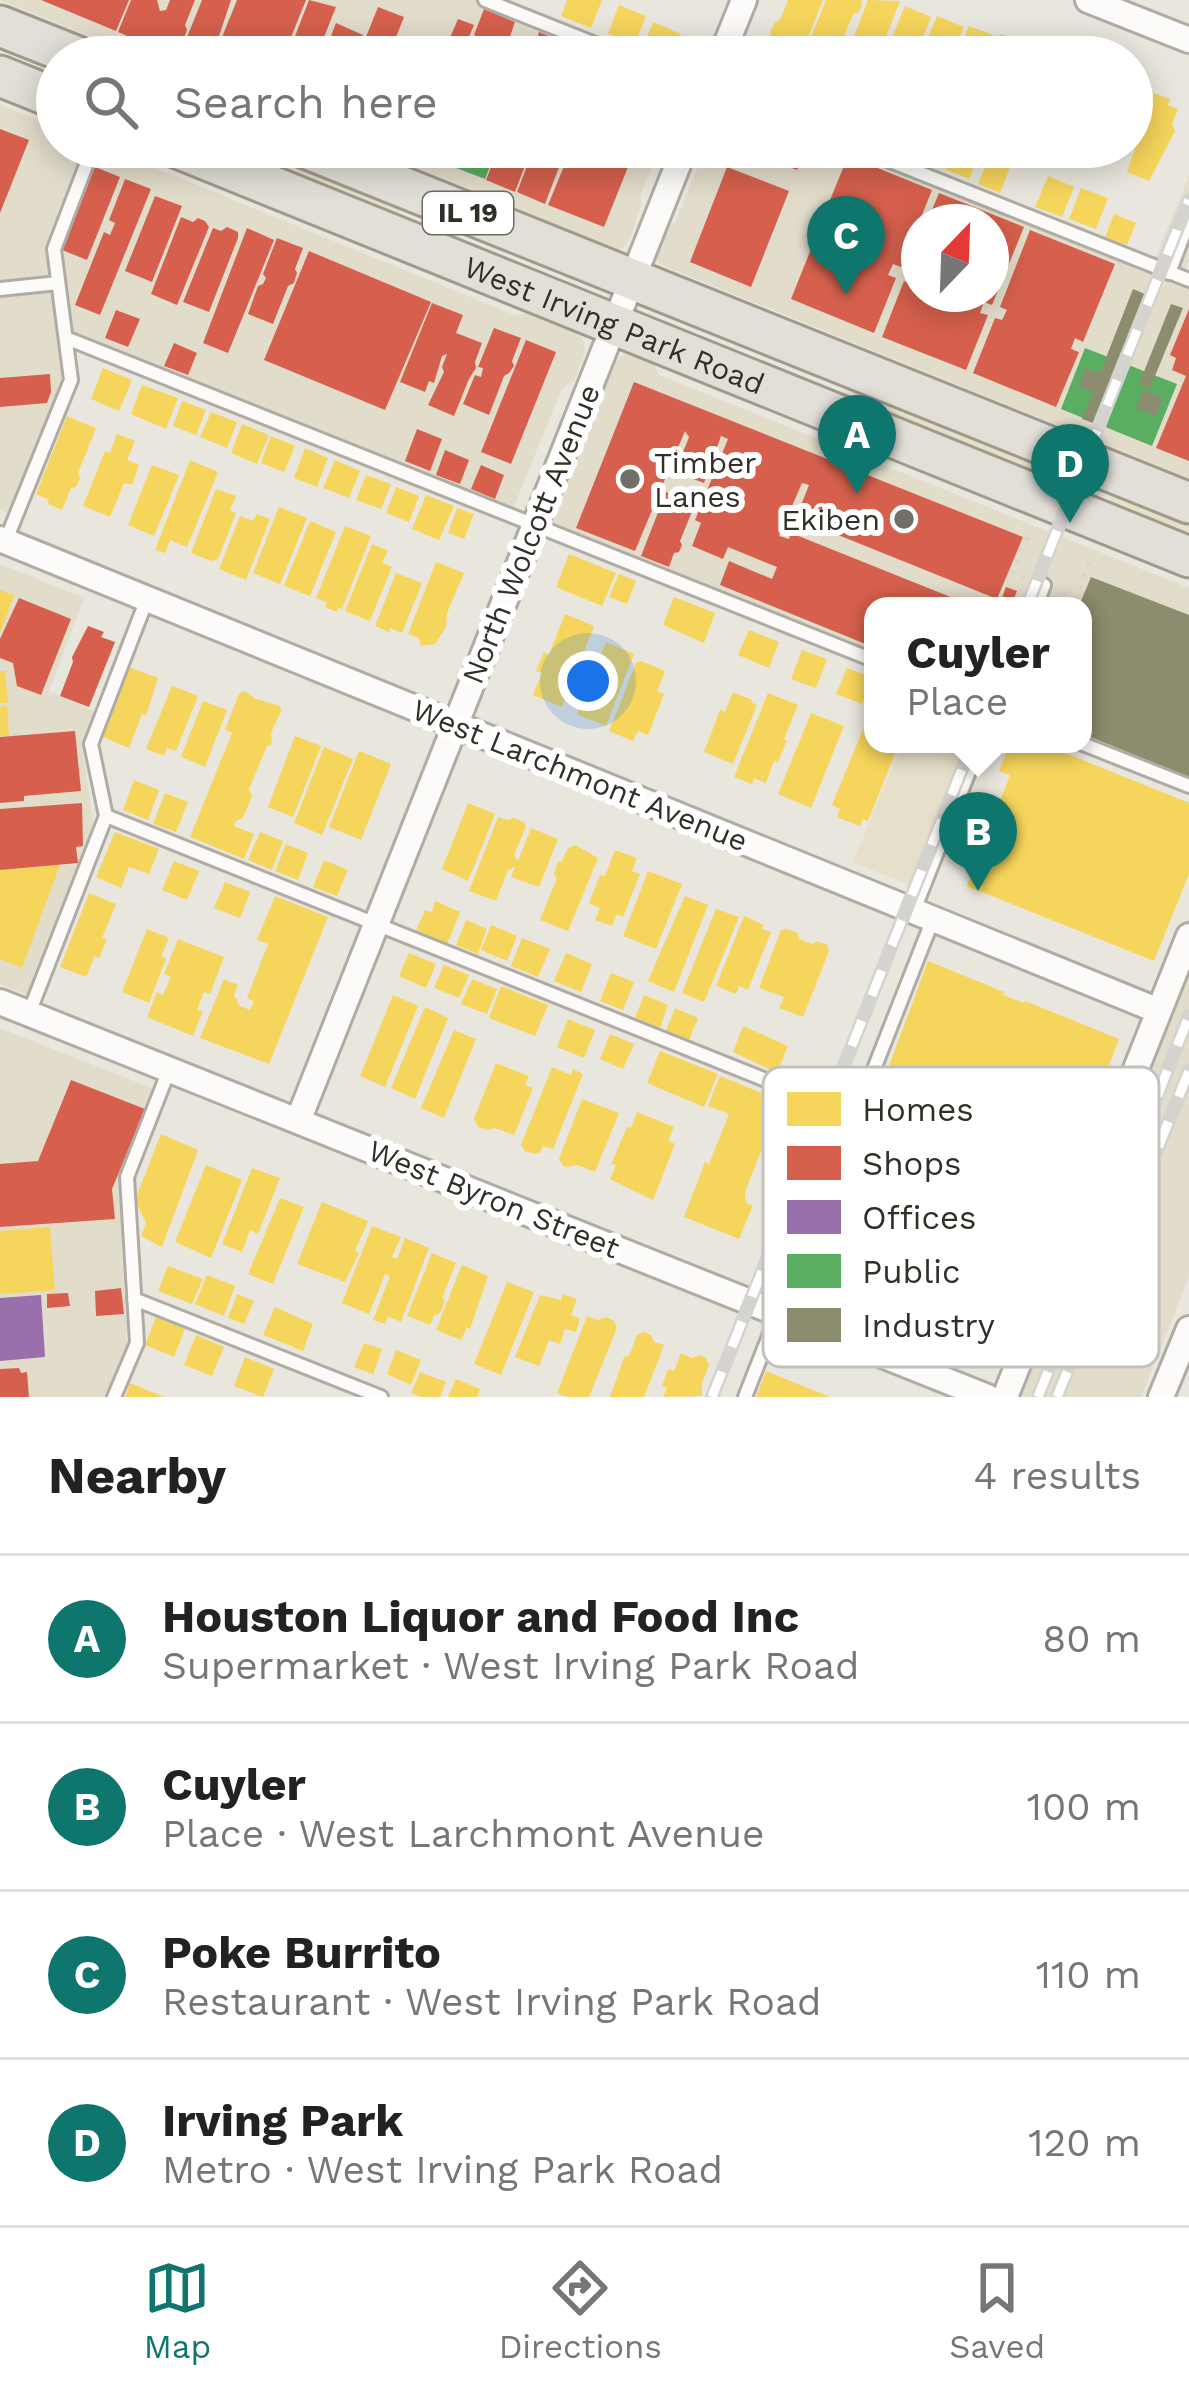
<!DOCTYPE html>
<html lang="en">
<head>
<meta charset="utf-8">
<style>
  body { margin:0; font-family:"Work Sans",sans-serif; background:#f2f2f2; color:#222 }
  .compass { position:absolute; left:901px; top:204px; width:108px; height:108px; border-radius:50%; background:#fff; box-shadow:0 6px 30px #0003; rotate:23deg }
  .you { position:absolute; left:588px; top:681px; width:42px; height:42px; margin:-30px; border:9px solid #fff; border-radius:50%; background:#1a73e8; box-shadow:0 0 0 18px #1a73e833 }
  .badge { display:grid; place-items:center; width:78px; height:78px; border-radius:50%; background:#0f766e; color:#fff; font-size:39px; font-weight:700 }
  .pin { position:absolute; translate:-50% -99px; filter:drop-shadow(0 3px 6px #0008) }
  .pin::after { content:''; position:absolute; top:63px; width:42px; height:36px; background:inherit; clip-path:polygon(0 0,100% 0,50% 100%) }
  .popup { position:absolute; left:864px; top:597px; width:228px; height:156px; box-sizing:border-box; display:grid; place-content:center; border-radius:24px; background:#fff; filter:drop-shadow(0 3px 9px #0005); font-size:39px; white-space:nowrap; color:#767676 }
  .popup b { font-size:45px; color:#222 }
  .popup::after { content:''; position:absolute; left:50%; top:100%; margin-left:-24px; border:24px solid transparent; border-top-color:#fff }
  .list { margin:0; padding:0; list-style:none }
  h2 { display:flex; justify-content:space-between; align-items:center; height:156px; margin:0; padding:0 48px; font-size:51px }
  h2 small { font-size:39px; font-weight:400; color:#767676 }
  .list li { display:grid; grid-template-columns:78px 1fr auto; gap:36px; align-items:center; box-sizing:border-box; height:168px; padding:0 48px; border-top:3px solid #e0e0e0 }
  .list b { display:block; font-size:45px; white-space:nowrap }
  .list p { margin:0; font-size:39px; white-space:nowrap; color:#767676 }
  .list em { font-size:39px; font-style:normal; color:#767676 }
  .icon { flex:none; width:66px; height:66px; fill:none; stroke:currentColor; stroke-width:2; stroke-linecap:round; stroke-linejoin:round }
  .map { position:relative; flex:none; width:1189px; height:1397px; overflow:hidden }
  .search { position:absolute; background:#fff; box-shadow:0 6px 30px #0003; left:36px; right:36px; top:36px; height:132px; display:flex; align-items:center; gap:30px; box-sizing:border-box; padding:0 42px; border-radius:66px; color:#767676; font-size:45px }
  .sheet { height:828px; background:#fff }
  nav { display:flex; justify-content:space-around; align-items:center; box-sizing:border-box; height:168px; border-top:3px solid #e0e0e0; background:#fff; font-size:33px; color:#767676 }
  nav a { display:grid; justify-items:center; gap:6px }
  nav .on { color:#0f766e }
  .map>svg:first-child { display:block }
  .built { fill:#e2dccb; fill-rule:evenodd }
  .green { fill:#e6dfc9 }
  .homes { fill:#f6d55c }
  .shops { fill:#d6604d }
  .offices { fill:#9970ab }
  .public { fill:#5aae61 }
  .industry { fill:#8c8c6e }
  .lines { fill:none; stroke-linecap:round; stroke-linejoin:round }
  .lane-casing { stroke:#aeaca4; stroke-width:18 }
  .street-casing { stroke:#aeaca4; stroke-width:30 }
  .primary-casing { stroke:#9f9a8b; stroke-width:45 }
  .path { stroke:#d5d4d1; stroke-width:4.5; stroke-dasharray:3 9; stroke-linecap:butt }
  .lane { stroke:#fcfbfa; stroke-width:12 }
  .street { stroke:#fcfbfa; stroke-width:24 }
  .primary { stroke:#e2dfd8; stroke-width:39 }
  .rail-casing { stroke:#d5d3d0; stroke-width:14 }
  .rail { stroke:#fff; stroke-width:9; stroke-dasharray:27; stroke-linecap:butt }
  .poi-dot { fill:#716f67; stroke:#fff; stroke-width:4.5 }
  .labels { text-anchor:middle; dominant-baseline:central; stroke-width:12; stroke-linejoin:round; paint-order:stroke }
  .shield { fill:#fff; stroke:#6f6d68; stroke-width:3 }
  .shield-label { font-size:27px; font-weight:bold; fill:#312f28 }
  .street-label { font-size:30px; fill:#312f28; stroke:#fff }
  .poi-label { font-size:30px; fill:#312f28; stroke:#fff; text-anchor:start }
  .key { fill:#fff; stroke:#c1c1be; stroke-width:3 }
  .key-label { font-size:33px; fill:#312f28 }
</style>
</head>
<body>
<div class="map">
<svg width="1189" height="1397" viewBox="0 0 1189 1397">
  <rect width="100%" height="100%" fill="#e9e6dd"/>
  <path class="built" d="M0,0H495L632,57H142Z
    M0,105L57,128V147H104L517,316L533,311L565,323L578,332L585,344L584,355L574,381L562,388L513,509L56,326L62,385L10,514L0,510Z
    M367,147H660L641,193V205L630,240L622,249L611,252L561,235L553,223Z
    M706,147H855L1152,266L1189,176V259L1182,277L1189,280V478L659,264L654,258V249L664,228L676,221ZM919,222H991V294H919Z
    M627,353L653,360L659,375L1189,588V776L1083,734V606H1062L1063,602L1041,594L1036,606H873V660L549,531L602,399L598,391L608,365Z
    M0,564L84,598L49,691L96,712L82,746L94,826L28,995L0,984Z
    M1189,977V1277L1141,1397H1021Z
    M0,1028L154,1089L119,1186L127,1343L104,1397H0Z"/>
  <path class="green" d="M211,147H256L401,207L397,219Z
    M871,400L891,404L1056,470L1050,485L867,411Z
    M1112,493L1189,524V540L1107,507Z
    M902,744H967L910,885L853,862Z"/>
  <path class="homes" d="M567,0H602L591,28L561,16Z
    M788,0H823L800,57H766L773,39L770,33L775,22L780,20Z
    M826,0H861L862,3L859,12L853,14L836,56L808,45Z
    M868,0L900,1L878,57H860L848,52Z
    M619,5L646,16L635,44L608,34Z
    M905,6L931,17L915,57H884Z
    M937,16L964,27L952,57H920Z
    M653,22L681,34L671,57H662L642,49Z
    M969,26L995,36L986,57H956Z
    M1001,34L1025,43L1020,57H991Z
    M1132,90L1148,96L1132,136Z
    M1154,93L1170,99L1168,105L1178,109L1172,124L1175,131L1149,181L1127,172Z
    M921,147H947L938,169L916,160Z
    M954,147L981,149L969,179L945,169Z
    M989,157L1011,165L1000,193L978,184Z
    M1048,176L1074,187L1062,217L1035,207Z
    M1081,188L1108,198L1096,229L1069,219Z
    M1114,214L1136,223L1127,245L1105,237Z
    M103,368L132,380L119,411L91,399Z
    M142,385L178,398L166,429L131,414Z
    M182,401L206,410L196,435L173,426Z
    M211,412L237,422L227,448L200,437Z
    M67,416L96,428L78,473L80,478L76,487L71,488L62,510L48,504L49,500L36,494Z
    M242,424L269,435L257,464L231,453Z
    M117,434L135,441L127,460L139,465L132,485L124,483L110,517L83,506L105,451L110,453Z
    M271,436L295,446L284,472L261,463Z
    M305,448L328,458L317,487L294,478Z
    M190,460L218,472L187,547L170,540L165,553L155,550Z
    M335,460L360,471L349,498L323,488Z
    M152,465L179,475L154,536L128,525Z
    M366,475L391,484L381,509L356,500Z
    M396,487L419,496L409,522L386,513Z
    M216,489L236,496L230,510L236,513L218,559L211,561L191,553Z
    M426,495L454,506L439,540L412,529Z
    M279,507L307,518L280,584L253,573Z
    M457,508L474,514L464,539L448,533Z
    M257,514L270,519L246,580L219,569L240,516L253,521Z
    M310,521L336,532L310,596L284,586Z
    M345,526L371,536L342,609L338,608L337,612L325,607L327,602L316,598Z
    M372,544L388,551L382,563L392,567L370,621L345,611Z
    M569,554L616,573L602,606L556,587Z
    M436,562L464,573L447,613L446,627L435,644L421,646L419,638L408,634Z
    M396,573L422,583L402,633L390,628L389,632L375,626Z
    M619,574L636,581L627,604L609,597Z
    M0,590L14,595L1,631H0Z
    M674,597L715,613L704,643L663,625Z
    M565,614L594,626L562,707L533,695L542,673L536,671L544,652L549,655Z
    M749,630L779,642L769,668L738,655Z
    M606,642L634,654L606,726L577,714Z
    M802,650L827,659L816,688L791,679Z
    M641,661L665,671L657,691L664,694L648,735L638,731L633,741L609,731L636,663Z
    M129,667L158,678L146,716L142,714L129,748L101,736Z
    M847,668L873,678L862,704L836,694Z
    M0,671H5L8,703H0Z
    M172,686L198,696L176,751L167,748L164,756L146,749Z
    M244,691L256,699L280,706L281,711L271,733L272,744L267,746L249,789L252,796L243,818L236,821L234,826L254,834L244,859L190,837L232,733L225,730L239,694Z
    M733,692L752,700L751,702L757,705L733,764L704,752L720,710L725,712Z
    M768,693L798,705L784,739L787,740L778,762L774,761L766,783L754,778L752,784L734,777Z
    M203,701L227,710L205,767L181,757Z
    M7,706L9,736H0V707Z
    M811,713L844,726L811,808L778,794Z
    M865,724L873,728V744H899L868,821L863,819L860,826L837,817L840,809L832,805Z
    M295,736L321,746L293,817L268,807Z
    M1010,744H1043L1189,803V874L1154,961L967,886L1010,775L999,771Z
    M324,747L353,759L322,835L294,823Z
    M359,751L391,764L361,840L329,827Z
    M134,780L159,790L148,820L123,810Z
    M165,793L188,802L176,832L153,824Z
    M468,803L495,814L468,881L442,869Z
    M498,817L507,820L514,818L524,822L526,827L514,855L518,861L531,828L558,839L539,887L511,877L515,867L508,870L496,901L469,891Z
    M115,832L159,849L149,874L129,867L121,888L96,877Z
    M260,832L283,841L272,870L248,860Z
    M286,844L308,853L298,880L275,871Z
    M575,845L598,858L568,931L540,920L557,878L554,874L558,862L562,861L568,848Z
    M615,850L637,858L632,871L640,874L623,917L617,914L612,926L595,920L600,908L589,903L600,875L605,876Z
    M324,860L348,870L337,896L313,887Z
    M174,861L199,871L187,900L162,890Z
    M60,865L22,968L0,959V870Z
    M648,871L682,884L656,949L623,936Z
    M225,882L250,892L240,918L214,908Z
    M89,893L116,904L102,938L107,939L99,958L95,956L86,977L60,967Z
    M275,896L328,917L269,1064L200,1038L224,979L238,985L234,995L240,1006L250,1010L254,1002L247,998L268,944L257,940Z
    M685,896L708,905L674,992L648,981Z
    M435,901L460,912L447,944L416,931L425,910L432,912Z
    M716,909L739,917L704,1002L682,993Z
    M744,916L764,925L762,929L771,932L748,990L739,986L736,994L716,986Z
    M466,920L487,929L478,954L456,945Z
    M491,925L517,936L507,961L481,950Z
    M147,929L169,938L161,956L166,959L149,1003L122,992Z
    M787,929L798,933L799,939L812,944L817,941L827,945L829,951L803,1017L779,1008L784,997L759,988L781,930Z
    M522,938L550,949L538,977L511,966Z
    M178,939L224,957L210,994L204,992L197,1010L203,1011L193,1036L147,1017L157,992L163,995L171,977L164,974Z
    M409,953L436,964L426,988L399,976Z
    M566,953L592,964L581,992L554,981Z
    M928,961L1004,992L1003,995L1024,1003L1025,1001L1119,1039L1061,1190L871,1114Z
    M444,965L469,975L459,998L434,988Z
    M611,973L634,982L623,1010L600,1001Z
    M472,979L497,989L487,1014L461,1004Z
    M501,986L548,1005L535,1036L489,1018Z
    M393,995L418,1006L385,1087L360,1076Z
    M644,995L668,1005L660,1028L635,1018Z
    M425,1007L448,1018L415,1099L391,1088Z
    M675,1008L698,1018L689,1040L666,1030Z
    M568,1019L595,1030L584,1058L557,1047Z
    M743,1026L788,1046L777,1073L733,1052Z
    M454,1030L476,1039L444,1118L421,1108Z
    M610,1034L634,1044L623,1069L600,1059Z
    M660,1051L718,1074L704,1107L647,1083Z
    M496,1063L529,1076L525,1085L533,1088L514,1135L495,1128L488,1130L478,1127L474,1119Z
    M552,1067L571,1075L573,1069L583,1074L553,1149L543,1146L540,1152L535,1154L525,1151L521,1145Z
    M720,1076L781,1101L745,1192L746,1203L753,1205L739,1239L684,1217L705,1162L709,1164L729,1114L708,1106Z
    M582,1099L619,1113L595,1172L577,1165L564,1167L559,1159Z
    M637,1112L674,1127L668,1141L675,1144L653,1200L610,1179L616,1165L611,1164L627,1127L631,1128Z
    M161,1134L198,1150L162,1247L141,1236L146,1223L135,1200Z
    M206,1165L242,1180L211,1258L175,1242Z
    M252,1168L280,1178L258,1234L250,1230L242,1252L222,1244Z
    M280,1198L304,1207L273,1284L248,1274Z
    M322,1202L368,1221L355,1251L359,1253L345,1282L297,1264Z
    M372,1226L401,1237L392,1257L397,1259L405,1238L429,1248L401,1322L388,1316L385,1324L373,1320L390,1276L385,1274L369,1314L342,1303Z
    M50,1227L55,1290L0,1294V1231Z
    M827,1243L938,1291L1010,1315L993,1358L966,1347L972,1334L928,1317V1319L842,1284L837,1295L810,1285Z
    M432,1253L456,1263L442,1298L445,1301L440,1313L434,1316L430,1325L407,1316Z
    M462,1265L488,1276L470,1329L467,1327L461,1340L436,1330Z
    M168,1266L203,1279L192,1304L158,1291Z
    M207,1275L235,1286L224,1316L195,1304Z
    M507,1282L534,1292L501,1375L474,1364Z
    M237,1294L254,1301L244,1324L228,1318Z
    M563,1294L577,1299L571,1315L580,1319L576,1332L565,1329L560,1344L549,1340L539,1366L515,1357L540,1295L561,1300Z
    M275,1307L313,1324L303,1351L263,1335Z
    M587,1316L598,1320L606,1317L614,1321L617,1328L589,1397H568L557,1393Z
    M156,1317L185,1329L174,1357L145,1345Z
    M643,1332L651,1335L654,1342L664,1345L644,1397H610L624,1357L629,1356L637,1335Z
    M196,1335L224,1347L212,1376L184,1365Z
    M364,1343L382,1349L373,1374L354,1367Z
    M396,1350L421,1360L411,1385L387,1374Z
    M681,1353L692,1358L700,1355L706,1358L709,1365L702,1383V1396L663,1397L667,1388L662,1386L668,1369L674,1371Z
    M245,1357L274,1369L263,1397L234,1386Z
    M766,1371L830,1397H756Z
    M420,1372L446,1382L440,1397H421L411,1393Z
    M456,1379L480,1389L477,1397H448Z
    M130,1383L164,1397H125Z"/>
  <path class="shops" d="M41,0H129L116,31Z
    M131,0H157L160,11L166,10L170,0H195L185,25L187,30L184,38L174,55L164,56L160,50L118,32Z
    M202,0H231L212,57H179Z
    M237,0H306L283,57H214Z
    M309,0L336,7L316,57H294L298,47L292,44Z
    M378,7L404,17L388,57H358Z
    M484,9L515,22L506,48L474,35Z
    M458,19L474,25L462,53L446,47Z
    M336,23L363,35L355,57H326L324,54Z
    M539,32L603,57H531Z
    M417,37L432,43L426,57H394L401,40L413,46Z
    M0,129L29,140L0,213Z
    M499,147H532L515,192L486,180Z
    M541,147H561L557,160L561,162L545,204L517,192L529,161L537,156Z
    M572,147H636L604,227L548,205Z
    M740,147H806L797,170Z
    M848,156L932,190L901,267L893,264L888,275L896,278L874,333L791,299L813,244L820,246L824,236L817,232Z
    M95,167L120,177L87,260L62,250Z
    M727,167L789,191L751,287L690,262Z
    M125,179L151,189L100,315L75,305L104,232L110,235L115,223L109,220Z
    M939,193L1024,227L992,305L984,302L980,313L988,315L966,370L882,337L904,281L911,284L916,273L909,270L919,245V294H991V222H927Z
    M155,196L182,206L152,282L125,271Z
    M181,217L193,222L198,218L205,221L209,227L177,305L151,294Z
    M227,227L238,232V238L209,312L183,302L213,228L221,231Z
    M247,228L274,240L228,353L203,343Z
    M1030,230L1115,264L1083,342L1075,338L1071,349L1079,352L1056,407L973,373L995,318L1002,320L1007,310L1000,307Z
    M277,238L303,248L295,269L297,273L294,283L288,286L273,324L248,314L258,286L263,284L266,278L263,274Z
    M309,251L431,302L385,410L264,360Z
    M432,303L463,315L456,333L482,343L475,362L476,368L469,379L454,416L428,405L444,372L442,367L447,354L442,356L434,383L429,381L425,392L400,382Z
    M1189,309V461L1156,448L1186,376L1172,370L1176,358L1170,355Z
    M116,310L140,319L128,347L105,338Z
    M494,328L521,338L512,361L514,366L509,373L504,376L489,415L463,404L475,375L481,377L483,368L478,367Z
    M526,340L556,352L511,464L481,452Z
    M174,343L197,353L188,375L164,366Z
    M50,374L51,392L47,403L0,407V378Z
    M634,382L1023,537L997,599L796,518L809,485L802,483L779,536L789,539L791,533L973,606H873V647L720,585L729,561L772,579L777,567L728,547L723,559L692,546L701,523L695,520L728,439L721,436L704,483L675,472L689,437L685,431L635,551L576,528Z
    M417,429L442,439L430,471L405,461Z
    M445,450L469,460L460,484L436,475Z
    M481,465L504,475L495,499L471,489Z
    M666,492L695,504L680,541L682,545L679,552L674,553L669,567L641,556Z
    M1006,587L1017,591L1011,606H999Z
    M19,598L71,619L41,695L17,686L13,663L0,658V639Z
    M88,626L104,632L101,637L115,642L89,707L60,696L73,662L72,657Z
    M75,731L81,791L24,796V801L0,803V737Z
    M82,803L83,846L76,847L78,863L0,870V809Z
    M71,1080L145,1109L112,1189L115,1219L0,1227V1164L38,1161Z
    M121,1288L124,1314L96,1316L95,1291Z
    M68,1293L70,1306L47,1308V1294Z
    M19,1368L21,1373L27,1372L29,1397H0V1369Z"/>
  <path class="offices" d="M41,1295L45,1357L0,1361V1298Z"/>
  <path class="public" d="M428,147H497L485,179L425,156Z
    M1085,348L1177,384L1152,446L1061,409Z"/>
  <path class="industry" d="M1133,289L1145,294L1093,423L1082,419L1093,392L1078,386L1086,368L1100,373Z
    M1171,304L1183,308L1150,388L1139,384Z
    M1144,389L1163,399L1156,416L1136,408Z
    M1091,577L1189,615V777L1083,734V606H1079Z"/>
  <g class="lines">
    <defs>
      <path id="lane" d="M485,0L628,57
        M855,147L1189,280
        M1169,273L1189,220
        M0,289L58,283
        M66,338L873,660
        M6,540L71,380L54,249L93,147
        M1036,606L1044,585
        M1083,744L1189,786
        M106,816L806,1096
        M914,910L980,744
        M29,1013L106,816L91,744L147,599
        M134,1299L381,1397
        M114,1397L137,1343L127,1177L169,1070
        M745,1397L933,919"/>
      <path id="street" d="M1088,0L1189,40
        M721,57L744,0
        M0,539L1159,1011
        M0,1002L987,1397
        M298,1121L685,147
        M1005,1397L1189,936
        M1161,1397L1189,1329"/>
      <g id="primary">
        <path d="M0,26L78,57"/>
        <path d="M0,76L57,99"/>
        <path id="s1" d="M175,147L1189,557"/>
        <path d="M303,147L1189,503"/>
      </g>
    </defs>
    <use href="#lane" class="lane-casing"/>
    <use href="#street" class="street-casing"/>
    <use href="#primary" class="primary-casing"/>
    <path class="path" d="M1025,577L1013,573L1029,534
      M1063,593L1076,598L1091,558"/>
    <use href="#lane" class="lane"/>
    <use href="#street" class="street"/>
    <use href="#primary" class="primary"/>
    <defs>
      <path id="rail" d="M1027,606L1189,200
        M712,1397L972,744
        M1038,1397L1189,1016
        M1057,1397L1189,1071"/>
    </defs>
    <use href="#rail" class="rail-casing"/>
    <use href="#rail" class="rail"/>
  </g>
  <g class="poi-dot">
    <circle cx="630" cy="479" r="12"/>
    <circle cx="904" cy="519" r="12"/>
  </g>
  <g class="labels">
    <rect class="shield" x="423" y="192" width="90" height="42" rx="9"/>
    <g class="shield-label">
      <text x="468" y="213">IL 19</text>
    </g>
    <g class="street-label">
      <text stroke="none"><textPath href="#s1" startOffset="474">West Irving Park Road</textPath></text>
      <text transform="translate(531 534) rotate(-68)">North Wolcott Avenue</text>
      <text transform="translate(580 775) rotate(22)">West Larchmont Avenue</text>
      <text transform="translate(494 1199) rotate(22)">West Byron Street</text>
    </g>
    <g class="poi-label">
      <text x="654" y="462">Timber<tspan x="654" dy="34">Lanes</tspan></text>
      <text x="880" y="519" text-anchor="end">Ekiben</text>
    </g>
  </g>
  <rect x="763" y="1067" width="396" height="300" rx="18" class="key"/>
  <rect x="787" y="1092" width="54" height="34" fill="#f6d55c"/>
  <rect x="787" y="1146" width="54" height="34" fill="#d6604d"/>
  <rect x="787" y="1200" width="54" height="34" fill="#9970ab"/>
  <rect x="787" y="1254" width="54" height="34" fill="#5aae61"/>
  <rect x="787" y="1308" width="54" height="34" fill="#8c8c6e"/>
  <g class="key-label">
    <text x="862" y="1121">Homes</text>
    <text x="862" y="1175">Shops</text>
    <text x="862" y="1229">Offices</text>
    <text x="862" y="1283">Public</text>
    <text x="862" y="1337">Industry</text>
  </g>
</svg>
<svg class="compass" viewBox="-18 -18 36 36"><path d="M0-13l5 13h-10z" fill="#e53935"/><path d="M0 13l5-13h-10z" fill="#767676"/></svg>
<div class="you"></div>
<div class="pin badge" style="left:857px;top:494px">A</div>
<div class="pin badge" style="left:978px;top:891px">B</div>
<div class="popup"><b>Cuyler</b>Place</div>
<div class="pin badge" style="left:846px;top:295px">C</div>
<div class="pin badge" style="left:1070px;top:523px">D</div>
<div class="search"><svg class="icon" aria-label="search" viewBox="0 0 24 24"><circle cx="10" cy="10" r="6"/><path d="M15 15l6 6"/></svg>Search here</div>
</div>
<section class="sheet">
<h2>Nearby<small>4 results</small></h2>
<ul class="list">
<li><span class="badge">A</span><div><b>Houston Liquor and Food Inc</b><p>Supermarket · West Irving Park Road</p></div><em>80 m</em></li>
<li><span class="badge">B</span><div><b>Cuyler</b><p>Place · West Larchmont Avenue</p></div><em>100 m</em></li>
<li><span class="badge">C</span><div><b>Poke Burrito</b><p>Restaurant · West Irving Park Road</p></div><em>110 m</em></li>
<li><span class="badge">D</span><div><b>Irving Park</b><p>Metro · West Irving Park Road</p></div><em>120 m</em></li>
</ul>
</section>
<nav>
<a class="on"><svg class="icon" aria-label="map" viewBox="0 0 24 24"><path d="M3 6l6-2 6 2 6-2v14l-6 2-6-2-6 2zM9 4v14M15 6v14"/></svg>Map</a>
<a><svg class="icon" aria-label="directions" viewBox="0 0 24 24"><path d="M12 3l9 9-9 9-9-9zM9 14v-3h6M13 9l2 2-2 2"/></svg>Directions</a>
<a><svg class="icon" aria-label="saved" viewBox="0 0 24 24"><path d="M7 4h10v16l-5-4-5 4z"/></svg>Saved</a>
</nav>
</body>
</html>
